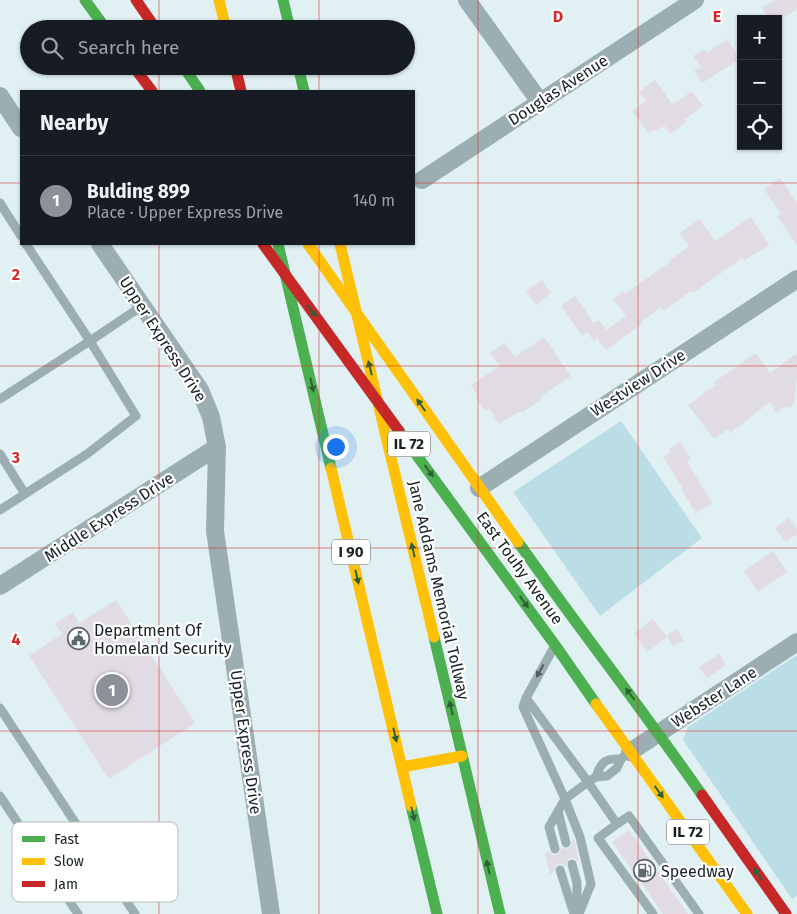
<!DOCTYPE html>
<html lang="en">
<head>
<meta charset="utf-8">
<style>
  body { margin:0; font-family:"Fira Sans",sans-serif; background:#242831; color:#f1f3f6 }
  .controls { position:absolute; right:15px; top:15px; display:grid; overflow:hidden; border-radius:0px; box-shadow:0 1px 4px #0004 }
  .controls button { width:45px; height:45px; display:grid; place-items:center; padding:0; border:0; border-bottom:1px solid #363941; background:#171b24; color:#f1f3f6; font:25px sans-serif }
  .you { position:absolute; left:335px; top:446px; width:18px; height:18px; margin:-12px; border:4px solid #fff; border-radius:50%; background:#1a73e8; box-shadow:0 0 0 8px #1a73e833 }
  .badge { display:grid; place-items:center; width:32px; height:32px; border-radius:50%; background:#8c9099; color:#fff; font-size:16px; font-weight:700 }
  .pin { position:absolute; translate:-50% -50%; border:2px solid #fff; box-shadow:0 1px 5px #0006 }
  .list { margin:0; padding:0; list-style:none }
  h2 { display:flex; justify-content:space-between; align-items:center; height:65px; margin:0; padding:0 20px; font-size:21px }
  h2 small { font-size:16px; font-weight:400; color:#9ea1a6 }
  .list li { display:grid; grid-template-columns:32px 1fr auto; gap:15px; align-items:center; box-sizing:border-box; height:90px; padding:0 20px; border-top:1px solid #363941 }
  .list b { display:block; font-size:19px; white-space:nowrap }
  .list p { margin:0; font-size:16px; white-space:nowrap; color:#9ea1a6 }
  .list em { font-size:16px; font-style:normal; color:#9ea1a6 }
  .icon { flex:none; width:28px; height:28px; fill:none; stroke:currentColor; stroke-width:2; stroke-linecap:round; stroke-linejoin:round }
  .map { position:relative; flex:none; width:797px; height:914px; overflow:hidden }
  .search { position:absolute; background:#171b24; box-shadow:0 1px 4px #0004; left:20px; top:20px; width:395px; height:55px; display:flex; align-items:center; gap:12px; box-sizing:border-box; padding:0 18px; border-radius:28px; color:#9ea1a6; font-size:19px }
  .panel { position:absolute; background:#171b24; box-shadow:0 1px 4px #0004; left:20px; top:90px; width:395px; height:155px; border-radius:0px }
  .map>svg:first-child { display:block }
  .green { fill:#bbdee6 }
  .building { fill:#e1dbe4 }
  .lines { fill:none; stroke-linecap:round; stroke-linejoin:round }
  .lane { stroke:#9bafb2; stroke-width:9 }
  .street { stroke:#9bafb2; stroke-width:18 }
  .fast { stroke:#4caf50; stroke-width:11 }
  .slow { stroke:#ffc107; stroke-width:11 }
  .jam { stroke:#c62828; stroke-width:11 }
  .oneway { fill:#2e6037 }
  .oneway2 { fill:#526063 }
  .grid { fill:none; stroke:#d62828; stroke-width:1; stroke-opacity:0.55 }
  .labels { text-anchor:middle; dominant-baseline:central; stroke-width:4.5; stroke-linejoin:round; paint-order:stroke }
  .shield { fill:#fff; stroke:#5c6365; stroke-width:1 }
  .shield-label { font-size:15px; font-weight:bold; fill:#162023 }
  .street-label { font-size:16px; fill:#162023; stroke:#fff }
  .poi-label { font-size:16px; fill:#162023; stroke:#fff; text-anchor:start }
  .key { fill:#fff; stroke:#b9bcbd; stroke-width:1 }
  .key-label { font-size:14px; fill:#162023 }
  .grid-label { font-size:16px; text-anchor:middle; font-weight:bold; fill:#d62828; stroke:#fff; stroke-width:4.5; stroke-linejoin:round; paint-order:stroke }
</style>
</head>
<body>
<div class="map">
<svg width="797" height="914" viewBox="0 0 797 914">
  <rect width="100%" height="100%" fill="#e1f0f3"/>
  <path class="green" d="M621,421L702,538L600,616L513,492Z
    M797,655V896L792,899L683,740L688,727Z"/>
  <path class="building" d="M774,0H797V9L782,19H768L762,8Z
    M727,39L740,59L702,83L694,71L701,67L693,56L704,49L707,53Z
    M655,80L673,105L692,91L703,106L684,120L686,122L670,134L665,126L648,133L632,111L646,101L639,92Z
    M780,178L797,203V245L777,216L781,214L764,189Z
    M751,217L769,245L744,261L742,258L693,293L691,291L664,311L661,307L642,321L643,323L606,350L597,338L594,341L587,332L582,336L561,306L575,296L594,323L599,320L606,330L626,316L613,299L623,291L625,294L670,262L669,261L689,246L680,233L700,219L715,241Z
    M542,280L551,293L536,305L526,291Z
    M544,337L571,376L540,397L541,399L522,413L520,411L499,424L489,408L485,411L476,398L478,396L471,385L500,366L490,353L505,343L515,357Z
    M756,353L770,373L797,353V376L794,404L789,408L786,406L777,413L770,402L730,433L728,429L714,439L688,405L716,385L714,382Z
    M680,442L691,459L687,462L712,503L696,513L681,490L683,488L663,457L670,452L669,449Z
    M789,518L797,529V534L786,542L775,528Z
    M773,551L787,572L758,592L744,571Z
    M116,600L195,723L109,779L29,656L62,634L55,624L73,612L79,623Z
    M653,619L667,637L647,652L634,634Z
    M677,629L684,641L673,646L667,635Z
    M719,654L726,665L707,678L699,667Z
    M629,830L678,900L688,914H663L632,870L612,842Z
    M574,840L579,861H577L574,858H570L566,862V866L562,864H558L554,868V872L550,874L545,853L549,851L553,855H557L561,851V846L564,849H568L572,845V841Z"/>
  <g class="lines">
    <path class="lane" d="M0,203L21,236
      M0,399L90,341L26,244
      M0,454L25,494
      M0,510L87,454L136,416L90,341L142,306
      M553,649L526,698L523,707L565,799L549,827L555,849
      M526,698L588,782L565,799L580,837L591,884L579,914
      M0,708L135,914
      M628,753L621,759L617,768L607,776L596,777L588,782L617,824L629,816L699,914
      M596,777C601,762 605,758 621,759
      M0,796L78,914
      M558,811L566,843
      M617,824L598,838L653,914
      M572,864L577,883V914
      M560,870L574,914"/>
    <path class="street" d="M467,0L540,102
      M0,96L21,128
      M422,180L695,0
      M100,244L200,390L211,417L217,447L215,531L271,914
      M479,488L797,279
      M0,586L217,447
      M630,752L797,642"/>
    <path class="fast" d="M85,0L106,29
      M283,0L290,29
      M183,66L200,91
      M298,66L304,91
      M278,244L331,468
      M399,431L555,645L596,704
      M518,542C578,627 642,709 702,795
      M434,637L500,914
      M411,806L437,914"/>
    <path class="slow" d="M219,0L226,29
      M308,244L518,542
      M340,244L434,637
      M331,468L411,806
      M596,704L747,914
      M402,767L462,756"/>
    <path class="jam" d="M136,0L156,29
      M133,66L152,91
      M235,66L241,91
      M263,244L399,431
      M702,795L786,914"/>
  </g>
  <defs><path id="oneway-solid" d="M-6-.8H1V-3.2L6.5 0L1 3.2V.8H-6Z" transform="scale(1.25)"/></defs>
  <g class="oneway">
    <use href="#oneway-solid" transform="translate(312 311) rotate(54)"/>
    <use href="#oneway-solid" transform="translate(370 368) rotate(-104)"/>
    <use href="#oneway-solid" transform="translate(312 385) rotate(77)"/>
    <use href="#oneway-solid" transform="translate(421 405) rotate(-125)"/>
    <use href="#oneway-solid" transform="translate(429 471) rotate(54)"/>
    <use href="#oneway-solid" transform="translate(413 550) rotate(-103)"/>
    <use href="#oneway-solid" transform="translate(357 577) rotate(77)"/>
    <use href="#oneway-solid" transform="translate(524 602) rotate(54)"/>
    <use href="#oneway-solid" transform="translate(630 694) rotate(-127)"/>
    <use href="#oneway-solid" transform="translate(451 708) rotate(-103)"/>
    <use href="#oneway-solid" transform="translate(395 735) rotate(77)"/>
    <use href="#oneway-solid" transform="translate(659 792) rotate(54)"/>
    <use href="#oneway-solid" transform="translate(413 814) rotate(77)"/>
    <use href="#oneway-solid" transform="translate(488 867) rotate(-103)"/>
    <use href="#oneway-solid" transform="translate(758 874) rotate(-125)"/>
  </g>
  <use class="oneway2" href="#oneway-solid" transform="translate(540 671) rotate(119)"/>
  <path class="grid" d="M159,0V29M319,0V29M478,0V914M638,0V914M159,66V91M319,66V91M0,183H21M414,183H797M159,244V914M319,244V914M0,366H797M0,548H797M0,731H797"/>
  <defs>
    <symbol id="civic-ring" viewBox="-11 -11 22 22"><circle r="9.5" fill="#fff" stroke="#5d696c" stroke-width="1.5"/><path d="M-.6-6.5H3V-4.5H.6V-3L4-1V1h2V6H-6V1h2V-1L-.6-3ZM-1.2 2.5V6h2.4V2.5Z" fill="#5d696c"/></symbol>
    <symbol id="fuel-ring" viewBox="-11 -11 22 22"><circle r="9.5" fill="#fff" stroke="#5d696c" stroke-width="1.5"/><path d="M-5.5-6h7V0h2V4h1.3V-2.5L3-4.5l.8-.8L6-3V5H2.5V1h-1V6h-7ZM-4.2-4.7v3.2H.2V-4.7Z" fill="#5d696c"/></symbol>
  </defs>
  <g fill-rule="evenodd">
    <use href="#civic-ring" x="66" y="626" width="25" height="25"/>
    <use href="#fuel-ring" x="632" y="858" width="25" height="25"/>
  </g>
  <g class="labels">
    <g class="shield">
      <rect x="388" y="431.5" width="42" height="25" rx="4"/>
      <rect x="332" y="539.5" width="38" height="25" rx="4"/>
      <rect x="667" y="819.5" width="42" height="25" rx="4"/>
    </g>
    <g class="shield-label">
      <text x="409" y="444">IL 72</text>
      <text x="351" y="552">I 90</text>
      <text x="688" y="832">IL 72</text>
    </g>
    <g class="street-label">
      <text transform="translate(558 90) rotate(-33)">Douglas Avenue</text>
      <text transform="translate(163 339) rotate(57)">Upper Express Drive</text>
      <text transform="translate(638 383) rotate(-33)">Westview Drive</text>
      <text transform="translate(109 517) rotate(-33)">Middle Express Drive</text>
      <text transform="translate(520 568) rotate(54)">East Touhy Avenue</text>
      <text transform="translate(439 590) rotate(77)">Jane Addams Memorial Tollway</text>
      <text transform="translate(714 697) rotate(-33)">Webster Lane</text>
      <text transform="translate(246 742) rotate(82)">Upper Express Drive</text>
    </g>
    <g class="poi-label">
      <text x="94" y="630">Department Of<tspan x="94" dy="18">Homeland Security</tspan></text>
      <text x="661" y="871">Speedway</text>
    </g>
  </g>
  <rect x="12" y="822" width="166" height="80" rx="8" class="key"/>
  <rect x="22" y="836" width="23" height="6" fill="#4caf50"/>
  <rect x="22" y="858" width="23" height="7" fill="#ffc107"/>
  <rect x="22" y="881" width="23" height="6" fill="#c62828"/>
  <g class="key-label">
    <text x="54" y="844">Fast</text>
    <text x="54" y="866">Slow</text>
    <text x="54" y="889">Jam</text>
  </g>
  <g class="grid-label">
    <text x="558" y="22">D</text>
    <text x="717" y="22">E</text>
    <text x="16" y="280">2</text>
    <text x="16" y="463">3</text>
    <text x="16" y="645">4</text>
  </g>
</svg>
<div class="controls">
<button>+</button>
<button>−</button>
<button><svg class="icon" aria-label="locate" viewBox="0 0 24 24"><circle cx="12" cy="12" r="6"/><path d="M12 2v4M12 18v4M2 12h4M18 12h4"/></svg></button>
</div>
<div class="you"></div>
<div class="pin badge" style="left:112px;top:690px">1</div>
<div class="search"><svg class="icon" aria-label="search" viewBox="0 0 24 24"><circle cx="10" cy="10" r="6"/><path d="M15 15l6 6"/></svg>Search here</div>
<section class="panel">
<h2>Nearby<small></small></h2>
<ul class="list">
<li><span class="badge">1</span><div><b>Bulding 899</b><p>Place · Upper Express Drive</p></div><em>140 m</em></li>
</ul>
</section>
</div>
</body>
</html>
